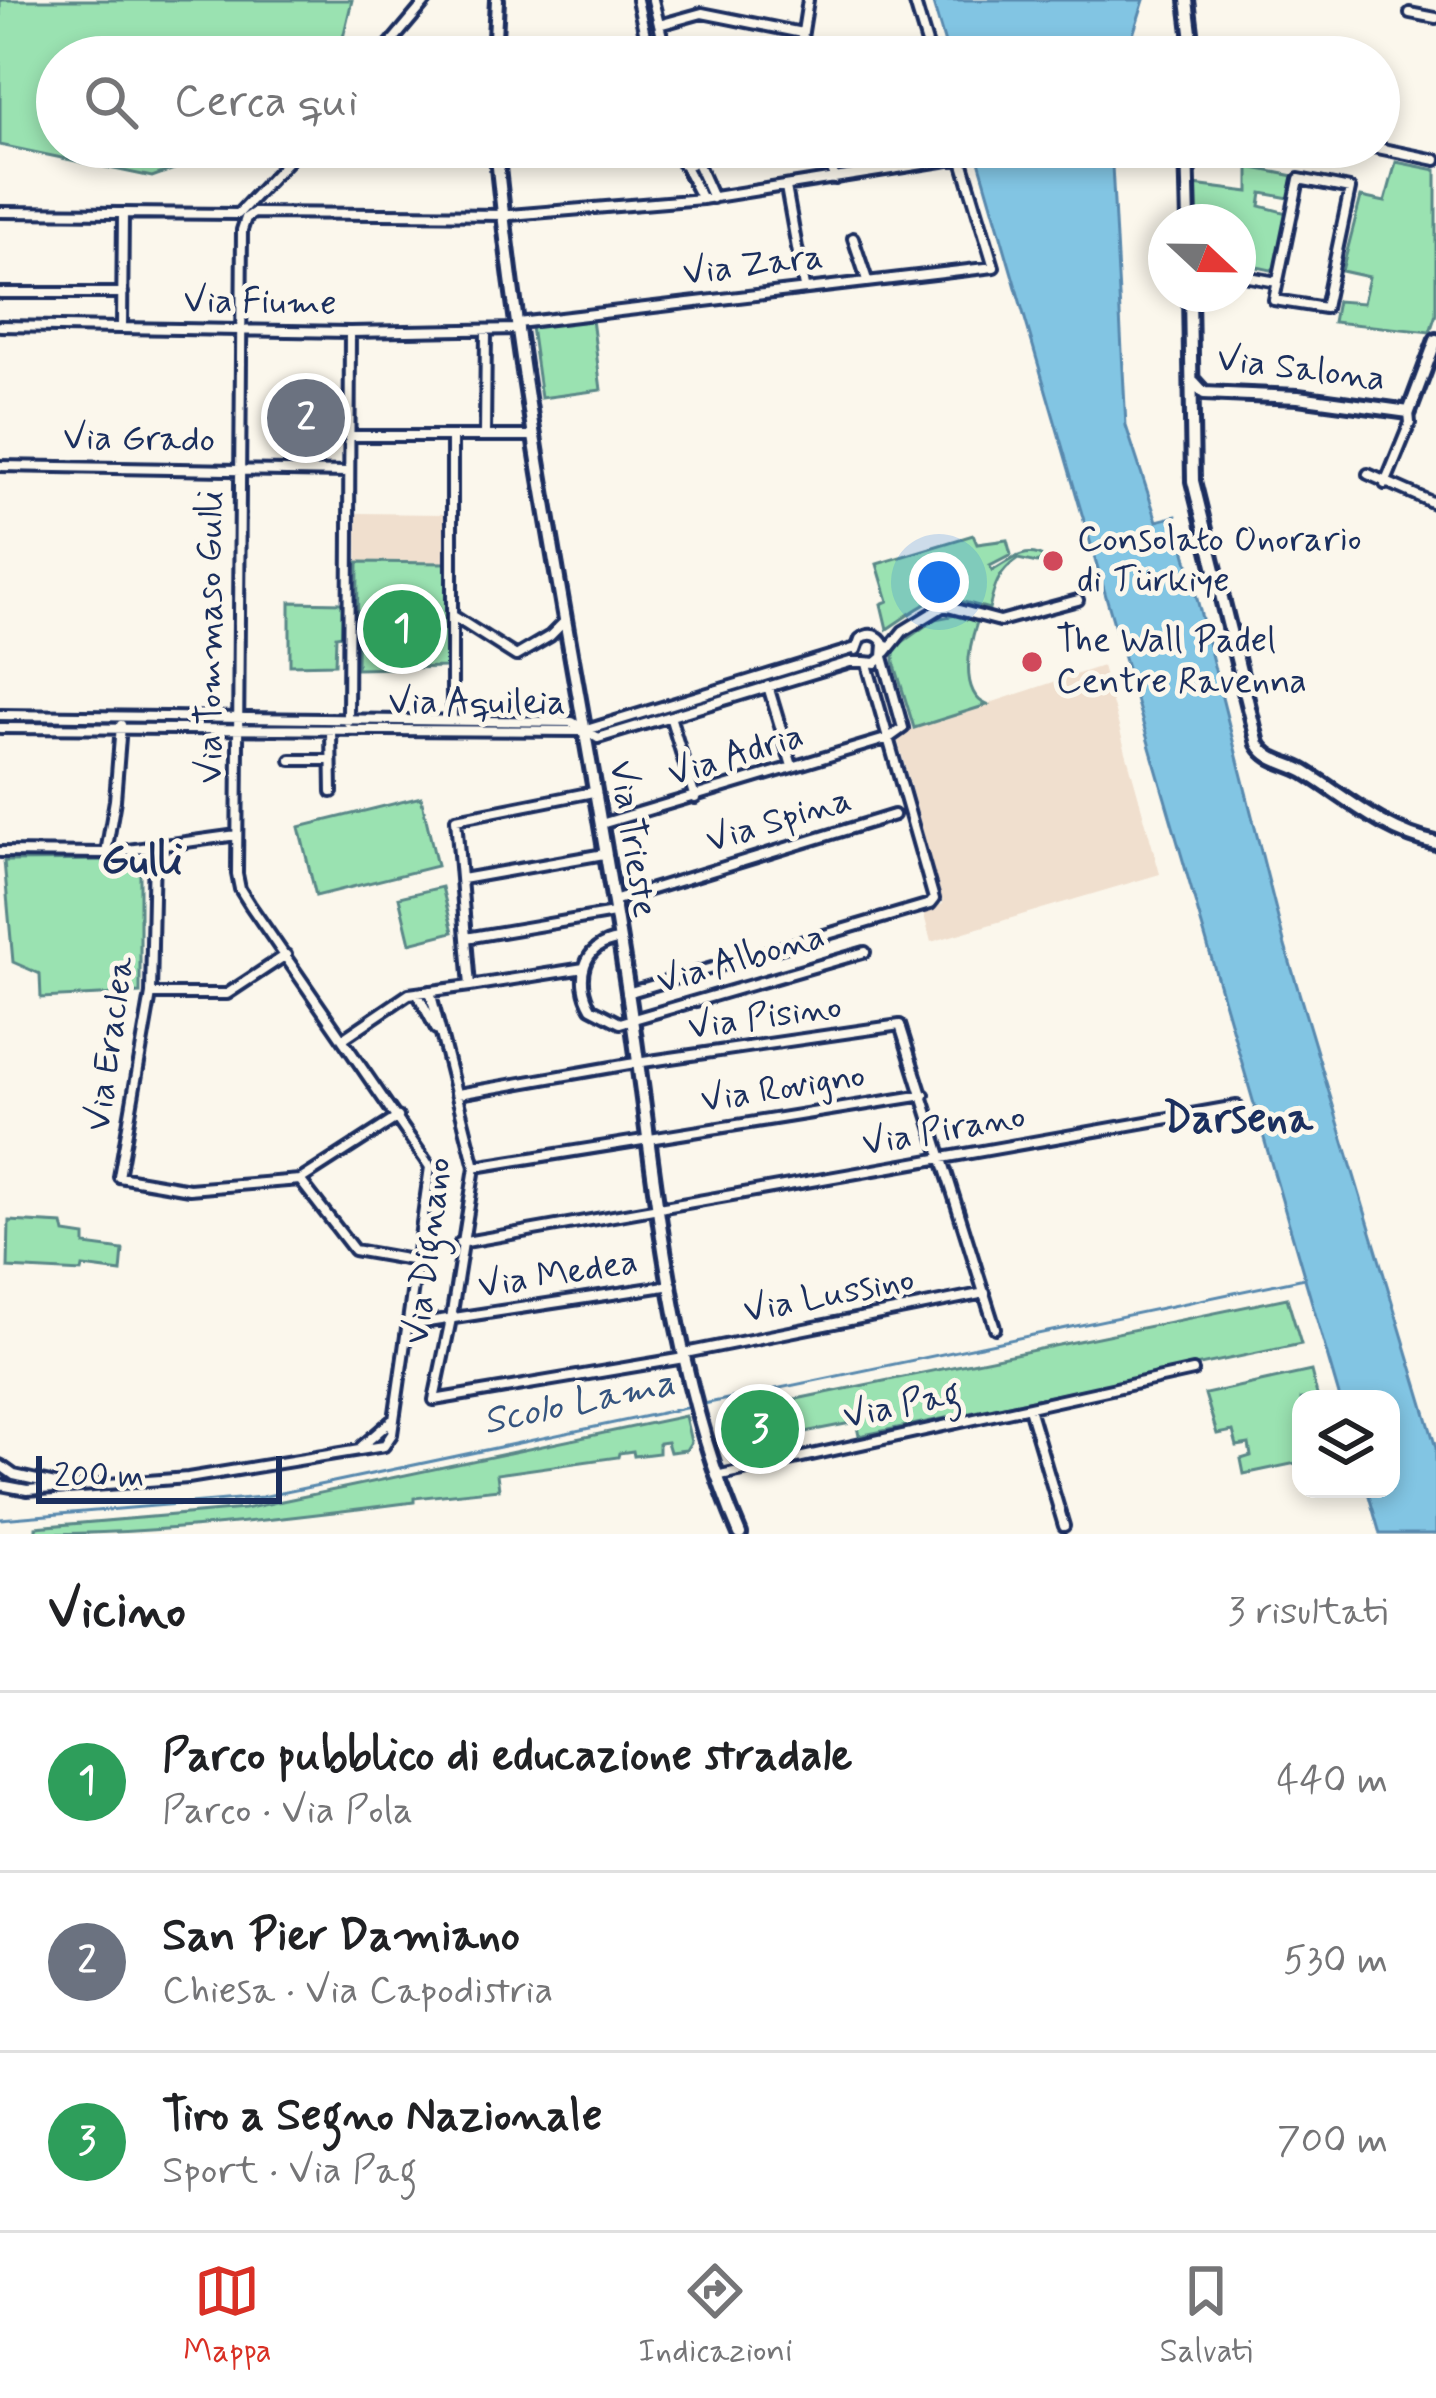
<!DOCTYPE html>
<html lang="it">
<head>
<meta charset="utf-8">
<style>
  body { margin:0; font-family:Mynerve,sans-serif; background:#f2f2f2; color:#202124 }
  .controls { position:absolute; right:36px; bottom:36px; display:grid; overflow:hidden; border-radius:24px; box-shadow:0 6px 18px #0003 }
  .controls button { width:108px; height:108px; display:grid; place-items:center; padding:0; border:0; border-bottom:3px solid #e0e0e0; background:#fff; color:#202124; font:60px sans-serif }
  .compass { position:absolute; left:1148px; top:204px; width:108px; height:108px; border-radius:50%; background:#fff; box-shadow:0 6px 18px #0003; rotate:112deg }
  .scale { position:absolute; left:36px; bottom:30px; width:246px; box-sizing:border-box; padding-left:12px; border:6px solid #1b2f5e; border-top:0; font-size:33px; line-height:42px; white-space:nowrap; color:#1b2f5e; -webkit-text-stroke:9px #fbf7ec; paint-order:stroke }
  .you { position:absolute; left:939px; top:582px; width:42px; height:42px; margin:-30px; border:9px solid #fff; border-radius:50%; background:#1a73e8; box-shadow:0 0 0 18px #1a73e833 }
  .badge { display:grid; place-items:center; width:78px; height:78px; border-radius:50%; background:#d93025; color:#fff; font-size:39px; font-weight:700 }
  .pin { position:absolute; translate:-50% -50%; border:6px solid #fff; box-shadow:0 3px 12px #0006 }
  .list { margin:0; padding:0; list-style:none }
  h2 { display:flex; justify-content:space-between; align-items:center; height:156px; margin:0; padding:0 48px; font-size:51px }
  h2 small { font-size:39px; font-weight:400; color:#757577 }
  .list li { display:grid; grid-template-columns:78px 1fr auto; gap:36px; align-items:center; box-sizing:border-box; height:180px; padding:0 48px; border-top:3px solid #e0e0e0 }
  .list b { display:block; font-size:45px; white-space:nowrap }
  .list p { margin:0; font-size:39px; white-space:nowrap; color:#757577 }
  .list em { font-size:39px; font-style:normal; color:#757577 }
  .icon { flex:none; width:66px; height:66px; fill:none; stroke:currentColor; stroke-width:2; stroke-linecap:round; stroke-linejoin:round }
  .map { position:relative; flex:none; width:1436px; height:1534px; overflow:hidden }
  .search { position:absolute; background:#fff; box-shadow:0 6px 18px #0003; left:36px; right:36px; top:36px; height:132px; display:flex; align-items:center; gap:30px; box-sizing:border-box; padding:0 42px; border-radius:66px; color:#757577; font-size:45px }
  .sheet { height:696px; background:#fff }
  nav { display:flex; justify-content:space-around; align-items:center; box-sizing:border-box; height:168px; border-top:3px solid #e0e0e0; background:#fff; font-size:33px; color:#757577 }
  nav a { display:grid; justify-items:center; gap:6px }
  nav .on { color:#d93025 }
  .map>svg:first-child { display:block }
  .built { fill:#f0dfce }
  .green { fill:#9ae2b1; stroke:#5a8888; stroke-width:3 }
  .water { fill:#82c5e3; stroke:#5989ae; stroke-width:3 }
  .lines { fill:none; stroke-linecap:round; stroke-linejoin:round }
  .stream { stroke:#5989ae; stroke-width:3 }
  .street-casing { stroke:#1b2f5e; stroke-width:16 }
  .secondary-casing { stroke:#1b2f5e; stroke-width:20 }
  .street { stroke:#fbf7ec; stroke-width:8 }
  .secondary { stroke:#fbf7ec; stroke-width:10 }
  .poi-dot { fill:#d1495b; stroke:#fbf7ec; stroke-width:4.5 }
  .labels { text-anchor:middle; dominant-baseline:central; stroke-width:10; stroke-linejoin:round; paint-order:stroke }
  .street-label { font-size:36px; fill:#1b2f5e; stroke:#fbf7ec }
  .poi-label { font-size:36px; fill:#1b2f5e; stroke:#fbf7ec; text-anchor:start }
  .water-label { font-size:39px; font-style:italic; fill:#35547f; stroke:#fbf7ec }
  .quarter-label { font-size:42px; font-weight:bold; fill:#1b2f5e; stroke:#fbf7ec }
</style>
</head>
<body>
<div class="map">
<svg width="1436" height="1534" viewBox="0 0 1436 1534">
  <rect width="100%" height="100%" fill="#fbf7ec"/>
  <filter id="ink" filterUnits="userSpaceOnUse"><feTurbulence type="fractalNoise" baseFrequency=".00833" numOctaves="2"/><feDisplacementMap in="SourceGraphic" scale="24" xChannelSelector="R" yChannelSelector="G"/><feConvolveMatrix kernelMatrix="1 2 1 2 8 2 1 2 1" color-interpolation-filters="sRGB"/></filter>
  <g filter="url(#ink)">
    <path class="built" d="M357,513L446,514V592L358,591Z
      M1102,666L1160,874L931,942L923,911L943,904L896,734Z"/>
    <path class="green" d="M0,0H352L341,46L332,57H57V147H235L152,177L0,145Z
      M1396,162L1436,170V314L1430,332L1333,322L1337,301L1363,303L1369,277L1342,271L1361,197L1385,202Z
      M1249,167L1294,176L1289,198L1262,193L1260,206L1287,213L1276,267L1271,270L1238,263V222H1195L1194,185L1249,192Z
      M592,319L601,390L541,398L531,327Z
      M973,535L977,544L1007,540L1011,555L990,566L992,571C1009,561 1027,546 1044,558L1037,563L1018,559C998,572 994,587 989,609C933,592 935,597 887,629L881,604L888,601L877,564Z
      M358,562L446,563V667L357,669Z
      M290,602L343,603L342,635L336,636L335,664L290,665Z
      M956,615L977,622C969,646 959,693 987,705L914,728L894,662V648L935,619Z
      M421,797L437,866L316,896L299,827Z
      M133,860L140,868V993L41,998L40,974L13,962L4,861Z
      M442,887L453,932L410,943L399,897Z
      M9,1221L63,1224L65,1233L85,1236V1245L123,1250L121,1272L83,1267L82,1272L8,1268Z
      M1287,1298L1301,1344L859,1436L856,1422L784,1436L777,1403Z
      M1311,1371L1318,1399H1301V1462L1244,1474L1241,1459L1251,1456L1249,1444L1237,1446L1233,1431L1217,1434L1205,1394Z
      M685,1416L691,1442L686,1450L670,1452L667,1442L659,1443V1453L634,1456L633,1451L619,1453L618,1457L497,1474L499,1489L414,1498V1502C289,1518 162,1534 36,1534V1527L244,1509Z"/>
    <path class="water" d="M932,0H1144L1126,57H949Z
      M975,147H1111L1126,426L1157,521L1176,516L1285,946L1436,1448V1534H1380L1367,1489H1391V1399H1340Z"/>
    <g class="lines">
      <path class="stream" d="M699,1405L1305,1278
        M0,1519L262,1497L690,1407"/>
      <defs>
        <path id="street" d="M637,0L650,57
          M653,0L667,57
          M914,0L931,57
          M1410,13L1436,18
          M659,25L702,13L802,33
          M379,57L427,0
          M799,57L808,0
          M675,147L702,199
          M825,147L835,179
          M1373,147L1436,160
          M695,158L713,198
          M683,164H691L695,158L691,147
          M1299,179L1350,189L1325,308L1274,300Z
          M786,187L804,287
          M0,212L238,214L301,147
          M853,238L867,280
          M1238,275L1277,282
          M0,293H123
          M518,323L994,267L958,147
          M0,326L350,332L519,329
          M122,327L123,213
          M349,436H534
          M485,436L486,330
          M0,466L349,472
          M1368,474L1436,504
          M1385,484L1410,423L1409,412
          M453,616L516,656L550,636L565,621
          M886,652L903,631L944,606L1000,621L1078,600
          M864,662L876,663L883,657
          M768,686L792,766
          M0,715L572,722L598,738L850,662H863
          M670,716L695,798
          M452,720V437
          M348,722L350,332
          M0,728L583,731L856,648
          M331,730L332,792
          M291,760H331
          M601,824L889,738L903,728L883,657L884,644C879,634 869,632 860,639L856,650
          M154,847L151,994L119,1177L189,1189L300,1180L398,1117
          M0,852L106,853L237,835
          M106,853L115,800L121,725
          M462,879L604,854
          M613,901L894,815
          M466,938L614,913
          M618,940C582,944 575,981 591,1008L620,1023L865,952
          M470,986L584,968
          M430,991L475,1167L451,1319L434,1400L684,1358
          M417,993L436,1029
          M627,993L930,904L934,899L867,664
          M151,994H227L286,955
          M344,1038L409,994L470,986L456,819L593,792
          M458,1094L629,1064L900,1025L995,1328
          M475,1167L924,1095
          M300,1180L354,1250L417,1261
          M460,1243L1237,1106
          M408,1325L672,1285
          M685,1353L985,1293
          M1029,1408L1064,1526
          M362,1446L391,1421
          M0,1465L14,1475L55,1484
          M716,1476L1193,1371
          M0,1485L27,1490L188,1478L384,1446L392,1434L430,1167L250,905L240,889L237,874L242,230L246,218L254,213L510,215L702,199L961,158"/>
        <path id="secondary" d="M1187,0L1194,57
          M494,57L497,0
          M496,147C524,440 590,728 632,1019C657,1190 670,1374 740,1534
          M1187,147L1189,222
          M1190,294L1193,481L1258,744C1268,762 1288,762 1305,772C1349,799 1384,832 1436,843
          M1194,382L1204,393L1298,397L1409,412L1436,340"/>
      </defs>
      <use href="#street" class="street-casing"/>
      <use href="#secondary" class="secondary-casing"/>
      <use href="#street" class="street"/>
      <use href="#secondary" class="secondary"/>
    </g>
  </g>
  <g class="poi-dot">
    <circle cx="1053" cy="561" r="12"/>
    <circle cx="1032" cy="662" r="12"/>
  </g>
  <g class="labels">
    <g class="street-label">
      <text transform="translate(753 266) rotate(-7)">Via Zara</text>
      <text transform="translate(260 303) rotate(1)">Via Fiume</text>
      <text transform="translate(1301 370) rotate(7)">Via Salona</text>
      <text transform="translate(139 440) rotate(1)">Via Grado</text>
      <text transform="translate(211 637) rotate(-90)">Via Tommaso Gulli</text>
      <text x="477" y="703">Via Aquileia</text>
      <text transform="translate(736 756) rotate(-17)">Via Adria</text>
      <text transform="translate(779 821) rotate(-17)">Via Spina</text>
      <text transform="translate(632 839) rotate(81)">Via Trieste</text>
      <text transform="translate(741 960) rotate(-16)">Via Albona</text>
      <text transform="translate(765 1018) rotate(-8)">Via Pisino</text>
      <text transform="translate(111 1044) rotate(-82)">Via Eraclea</text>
      <text transform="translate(783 1089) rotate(-9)">Via Rovigno</text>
      <text transform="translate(944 1131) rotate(-10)">Via Pirano</text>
      <text transform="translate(429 1251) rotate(-83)">Via Dignano</text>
      <text transform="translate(558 1275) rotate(-9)">Via Medea</text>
      <text transform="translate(829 1296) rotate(-11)">Via Lussino</text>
      <text transform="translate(902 1406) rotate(-12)">Via Pag</text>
    </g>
    <g class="poi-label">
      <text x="1077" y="540">Consolato Onorario<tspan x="1077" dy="41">di Türkiye</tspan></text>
      <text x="1056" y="641">The Wall Padel<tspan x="1056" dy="41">Centre Ravenna</tspan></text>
    </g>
    <g class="water-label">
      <text transform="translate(579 1403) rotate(-12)">Scolo Lama</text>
    </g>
    <g class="quarter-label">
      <text x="142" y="861">Gulli</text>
      <text x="1238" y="1119">Darsena</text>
    </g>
  </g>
</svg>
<div class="controls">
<button><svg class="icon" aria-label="layers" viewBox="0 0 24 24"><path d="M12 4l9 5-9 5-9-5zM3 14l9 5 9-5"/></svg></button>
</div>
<svg class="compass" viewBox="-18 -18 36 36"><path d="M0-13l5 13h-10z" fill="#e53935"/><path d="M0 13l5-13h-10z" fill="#757577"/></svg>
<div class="scale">200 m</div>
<div class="you"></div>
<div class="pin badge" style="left:402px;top:629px;background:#2e9e5b">1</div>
<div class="pin badge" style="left:306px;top:418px;background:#6b7280">2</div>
<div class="pin badge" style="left:760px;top:1429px;background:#2e9e5b">3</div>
<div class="search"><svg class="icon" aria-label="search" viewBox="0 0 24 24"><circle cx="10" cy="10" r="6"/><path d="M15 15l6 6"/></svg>Cerca qui</div>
</div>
<section class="sheet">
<h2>Vicino<small>3 risultati</small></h2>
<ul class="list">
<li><span class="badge" style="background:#2e9e5b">1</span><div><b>Parco pubblico di educazione stradale</b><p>Parco · Via Pola</p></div><em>440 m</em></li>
<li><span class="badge" style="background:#6b7280">2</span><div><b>San Pier Damiano</b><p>Chiesa · Via Capodistria</p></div><em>530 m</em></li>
<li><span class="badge" style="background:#2e9e5b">3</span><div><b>Tiro a Segno Nazionale</b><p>Sport · Via Pag</p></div><em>700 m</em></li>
</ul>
</section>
<nav>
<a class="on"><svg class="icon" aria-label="map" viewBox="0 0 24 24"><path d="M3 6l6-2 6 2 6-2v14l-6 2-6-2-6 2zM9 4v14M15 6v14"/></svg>Mappa</a>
<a><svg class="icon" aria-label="directions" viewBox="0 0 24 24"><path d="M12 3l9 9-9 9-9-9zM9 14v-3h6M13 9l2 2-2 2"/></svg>Indicazioni</a>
<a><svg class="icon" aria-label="saved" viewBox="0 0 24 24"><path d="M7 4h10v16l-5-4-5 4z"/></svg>Salvati</a>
</nav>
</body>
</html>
